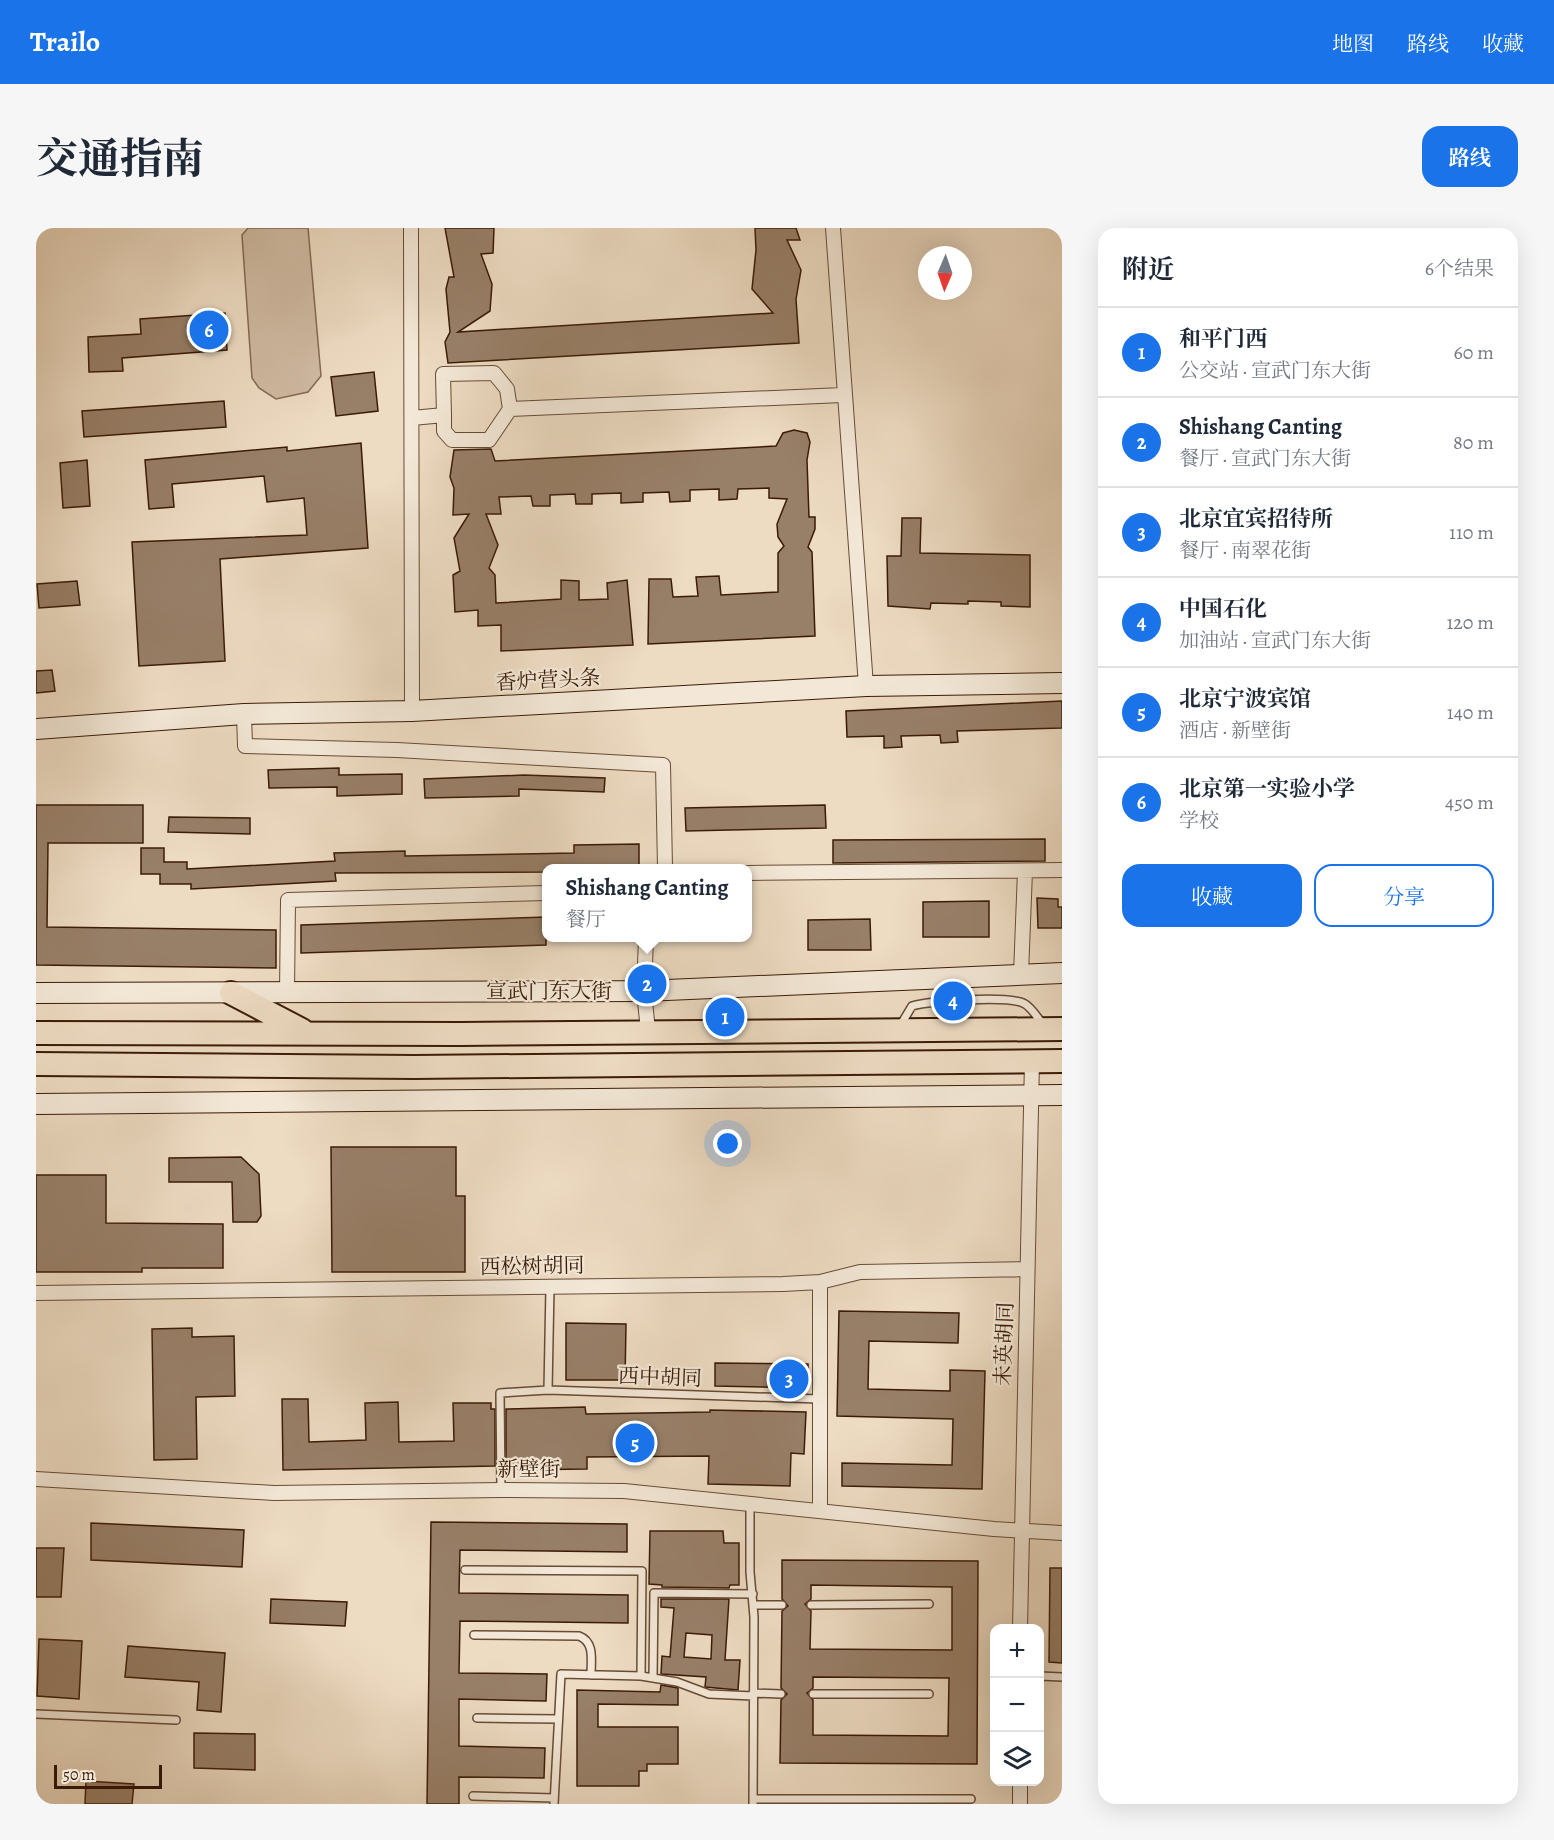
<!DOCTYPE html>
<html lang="zh">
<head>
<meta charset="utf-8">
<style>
  body { margin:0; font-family:Alegreya,"Noto Serif SC",serif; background:#f6f6f7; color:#1f2937 }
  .controls { position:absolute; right:18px; bottom:18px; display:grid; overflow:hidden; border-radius:12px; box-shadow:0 6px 24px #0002 }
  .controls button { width:54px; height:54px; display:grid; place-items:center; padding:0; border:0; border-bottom:2px solid #e0e1e3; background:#fff; color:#1f2937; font:30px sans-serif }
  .compass { position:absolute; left:882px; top:18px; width:54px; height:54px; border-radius:50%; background:#fff; box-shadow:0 6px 24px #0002; rotate:182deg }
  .scale { position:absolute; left:18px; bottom:15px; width:108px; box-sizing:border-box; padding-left:6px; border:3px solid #3b1b07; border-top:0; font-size:16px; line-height:21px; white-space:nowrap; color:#3b1b07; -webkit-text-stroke:4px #f3e8d7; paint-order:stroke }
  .you { position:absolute; left:692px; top:916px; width:21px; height:21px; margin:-15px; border:4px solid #fff; border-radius:50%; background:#1a73e8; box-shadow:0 0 0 9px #1a73e833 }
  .badge { display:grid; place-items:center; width:39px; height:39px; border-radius:50%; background:#1a73e8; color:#fff; font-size:20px; font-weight:700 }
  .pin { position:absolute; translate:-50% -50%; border:3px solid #fff; box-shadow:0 2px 6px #0006 }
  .popup { position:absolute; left:506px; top:636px; width:210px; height:78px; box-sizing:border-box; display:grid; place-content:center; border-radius:12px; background:#fff; filter:drop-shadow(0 2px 4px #0005); font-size:20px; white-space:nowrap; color:#747a83 }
  .popup b { font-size:22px; color:#1f2937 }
  .popup::after { content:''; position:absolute; left:50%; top:100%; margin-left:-12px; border:12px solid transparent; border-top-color:#fff }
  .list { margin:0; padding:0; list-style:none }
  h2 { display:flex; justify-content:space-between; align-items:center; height:78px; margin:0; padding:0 24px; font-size:26px }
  h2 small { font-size:20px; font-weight:400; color:#747a83 }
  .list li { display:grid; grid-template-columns:39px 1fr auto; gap:18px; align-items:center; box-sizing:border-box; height:90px; padding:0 24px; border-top:2px solid #e0e1e3 }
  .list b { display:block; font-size:22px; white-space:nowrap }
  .list p { margin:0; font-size:20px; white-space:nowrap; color:#747a83 }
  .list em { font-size:20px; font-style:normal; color:#747a83 }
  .actions { display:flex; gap:12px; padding:18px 24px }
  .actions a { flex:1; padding:14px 0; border:2px solid #1a73e8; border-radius:18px; text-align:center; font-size:21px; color:#1a73e8 }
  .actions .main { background:#1a73e8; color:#fff }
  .icon { flex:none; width:33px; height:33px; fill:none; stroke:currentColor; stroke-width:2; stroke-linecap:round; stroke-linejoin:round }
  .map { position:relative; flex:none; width:1026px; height:1576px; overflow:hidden; border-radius:18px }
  header { display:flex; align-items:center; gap:36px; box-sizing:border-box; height:84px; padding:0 30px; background:#1a73e8; color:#fff }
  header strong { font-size:28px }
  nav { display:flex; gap:33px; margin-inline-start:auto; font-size:21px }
  .intro { display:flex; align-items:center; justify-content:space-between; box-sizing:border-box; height:144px; padding:0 36px }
  h1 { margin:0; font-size:42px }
  .button { padding:15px 27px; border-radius:18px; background:#1a73e8; color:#fff; font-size:21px; font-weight:700 }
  main { display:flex; gap:36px; padding:0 36px }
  aside { flex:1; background:#fff; border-radius:18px; box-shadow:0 6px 24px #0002 }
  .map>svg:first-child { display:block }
  .green { fill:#cfbaa2; stroke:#856a54; stroke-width:1.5 }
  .building { fill:#987f68; stroke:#3b1b07; stroke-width:1.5; fill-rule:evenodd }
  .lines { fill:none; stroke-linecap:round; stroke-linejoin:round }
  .lane-casing { stroke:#684b36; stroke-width:10 }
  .street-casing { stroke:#684b36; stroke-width:16 }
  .secondary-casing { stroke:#3b1b07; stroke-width:22 }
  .primary-casing { stroke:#3b1b07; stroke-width:26 }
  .lane { stroke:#f3e8d7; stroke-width:7 }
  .street { stroke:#f3e8d7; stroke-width:14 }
  .secondary { stroke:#f3e8d7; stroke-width:20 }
  .primary { stroke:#eddbc2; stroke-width:22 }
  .labels { text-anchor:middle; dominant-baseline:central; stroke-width:4.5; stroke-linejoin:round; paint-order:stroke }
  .street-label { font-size:21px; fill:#3b1b07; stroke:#f3e8d7 }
</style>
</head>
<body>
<header>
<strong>Trailo</strong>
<nav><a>地图</a><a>路线</a><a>收藏</a></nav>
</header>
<div class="intro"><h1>交通指南</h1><a class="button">路线</a></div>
<main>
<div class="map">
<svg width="1026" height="1576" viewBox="0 0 1026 1576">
  <rect width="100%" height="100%" fill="#eddbc2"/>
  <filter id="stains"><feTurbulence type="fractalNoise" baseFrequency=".00333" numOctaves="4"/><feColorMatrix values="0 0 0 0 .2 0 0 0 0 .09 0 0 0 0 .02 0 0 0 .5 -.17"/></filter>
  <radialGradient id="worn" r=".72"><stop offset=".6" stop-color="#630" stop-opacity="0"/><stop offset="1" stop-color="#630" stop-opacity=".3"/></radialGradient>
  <path class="green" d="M212,0H272L285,148L272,164L240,171L223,160L216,150L206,7Z"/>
  <path class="building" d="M409,0H458L457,25L445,26L456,56L454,83L422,104L737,85L716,61L720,22L719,0H760L764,12H751L765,42L760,71L763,115L412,135L409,114L414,104L410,61L413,49H418Z
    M189,85L191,122L86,130L87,143L53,144L52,109L105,106L104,91Z
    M338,144L342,183L300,188L295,149Z
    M188,173L190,199L48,209L46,183Z
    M758,202L771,205L774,214L771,232L773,289H779V301L772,319L776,324L779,408L612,416L613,351H635L637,369L662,368L660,349L683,348L685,367L742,364V325L748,318L742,309L741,296L751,271L733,270V260L702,261L701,271L683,272V261L654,262V273L634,274L633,264L607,265V274L585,275V265L556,266V276H540L539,266L514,267V278H497L495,268L463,269L465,286H450L462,317L453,340L459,347L460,375L525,371V352L543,353V372L572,371L571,355L591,352L597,417L465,423V397L442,398V382L419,384L417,347L424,343L418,310L433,286L417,287L418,260L414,249L418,222L455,221L459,233L740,218L747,205Z
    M325,215L332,320L184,331L189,433L103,438L96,314L271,307L268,270L231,274L228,248L136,256L138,279L113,281L109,232L251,219V223Z
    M51,232L54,278L27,280L24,235Z
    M866,290H885L884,325L994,327V379L965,378V374L932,373V376L895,375L894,381L852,378L851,328H865Z
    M41,353L44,377L3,380L1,356Z
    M16,442L19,463L0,465V443Z
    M1026,473V500L921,503L922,514L905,515L904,507L865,508L866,519L848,520V508L811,509L810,483Z
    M303,540V547L366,546V566L301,568V559L233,560L232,542Z
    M488,547L569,550L568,564L483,561V568L389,570L388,551Z
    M0,577H107V615H12L11,699L240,702V740L0,737Z
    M789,577L790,600L650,603L649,580Z
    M133,589L214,590V606L132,604Z
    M1009,611V633L797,635V612Z
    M603,616V638L510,640V644L299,645L300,653L155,661V656H124V646H105V620H128V634H151V641L299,633L298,625L369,623V628L538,625V617Z
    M1001,670L1022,671V679H1026V700H1002Z
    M953,673V709H887V674Z
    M510,689V717L265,725V697Z
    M834,691L835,722H772V692Z
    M295,919H420V968H429V1044H296Z
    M205,929L223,946L225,988L221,994H197L196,954H133V930Z
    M0,947H70V995L187,996V1040H106V1044H0Z
    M803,1083L923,1085L922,1115L833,1113L832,1161L914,1163V1142L949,1143L946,1261L806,1258V1235L916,1237L917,1191L801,1188Z
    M530,1095L590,1096L589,1152H530Z
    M156,1100V1109L198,1108L199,1168L160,1169L161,1231L118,1232L116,1101Z
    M679,1135L772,1136V1160L679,1158Z
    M246,1171H272L273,1214L330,1212L329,1175L362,1174L363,1214L418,1213L417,1175H455V1181H459V1238L247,1242Z
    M549,1179L550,1186L674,1184V1182L770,1184L768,1226L755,1225L754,1258L672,1256L673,1228L551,1229V1241L477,1242V1238H470V1181Z
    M395,1294L591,1296V1324L424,1322L423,1365L592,1367V1395L424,1393L423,1445L511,1446L510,1473L423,1471V1518L509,1520L508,1550L423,1549V1576H391Z
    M55,1295L208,1302L206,1339L55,1332Z
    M614,1303H687L688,1315H703V1357H694L693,1360L626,1359V1357L613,1356Z
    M0,1320H28L25,1369H0Z
    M746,1332L942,1333L941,1536L744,1535L745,1472L751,1466L745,1460L746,1383L752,1378L746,1371ZM775,1357L916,1359V1422L774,1421L775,1383L769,1376L775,1371ZM777,1449L913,1450L912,1508L777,1507V1472L771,1465L777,1460Z
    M1014,1340H1026V1435L1013,1434Z
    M235,1371L311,1374L309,1398L234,1395Z
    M625,1371H693L689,1432H704L702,1462L669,1459L670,1449L625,1446L626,1428L634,1429L638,1380L625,1379ZM650,1405L676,1407L675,1431L648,1429Z
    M3,1411L46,1413L43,1471L1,1468Z
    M92,1418L189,1425L185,1484L161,1482L163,1454L89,1449Z
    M625,1457L642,1460V1477L562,1476V1499H642V1536H611V1543H603V1558H541V1462L624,1464Z
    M158,1505L219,1506V1542L158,1540Z
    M50,1553L98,1556L96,1576H49Z"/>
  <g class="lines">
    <defs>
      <path id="lane" d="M864,798L876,778C894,773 974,767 989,776C996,780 1002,791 1008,797
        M512,1162L514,1059
        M465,1262L464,1165L512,1162L783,1171
        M714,1276V1344L718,1389L717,1576
        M429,1342L606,1343L605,1448
        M717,1377H746
        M775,1377L893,1376
        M438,1407L543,1408C559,1414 555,1432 555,1447
        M1004,1448L1026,1449
        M617,1450L618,1365L717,1366
        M717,1465L745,1466
        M777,1466H893
        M0,1486L140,1492
        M441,1490L522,1491
        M437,1568L518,1570
        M717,1571H935
        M518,1576L525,1446L605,1448L641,1454L673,1466L717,1468"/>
      <path id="street" d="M375,0L376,483
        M797,0L830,458
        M408,187L407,146L458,145L471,161L474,181
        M376,190L408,187V203L416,212H453L474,181L807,167
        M208,486L209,518L361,522L627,537L629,640
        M712,645L1026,642
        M610,710L608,763L612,803
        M985,746L989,643
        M251,765L252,672L510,665
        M784,1054V1281
        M0,1065L747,1056L784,1054L824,1044L991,1041
        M0,1251L238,1265L465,1262L588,1263L958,1301L1026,1305
        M984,1400L996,833
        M984,1576V1554"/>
      <path id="secondary" d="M0,501L208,486L376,483L830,458L1026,455
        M0,765L608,763L1026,745
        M0,876L1026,867"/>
      <path id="primary" d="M195,765L266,802
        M0,805L425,806L1026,801
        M0,836L378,839L1026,833"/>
    </defs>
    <use href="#lane" class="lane-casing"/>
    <use href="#street" class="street-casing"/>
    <use href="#secondary" class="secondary-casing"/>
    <use href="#primary" class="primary-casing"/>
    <use href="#lane" class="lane"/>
    <use href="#street" class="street"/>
    <use href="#secondary" class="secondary"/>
    <use href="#primary" class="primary"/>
  </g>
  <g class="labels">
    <g class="street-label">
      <text transform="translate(512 452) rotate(-3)">香炉营头条</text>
      <text x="513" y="763">宣武门东大街</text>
      <text transform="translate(496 1038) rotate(-1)">西松树胡同</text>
      <text transform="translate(968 1116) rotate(-88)">未英胡同</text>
      <text transform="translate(624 1149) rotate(2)">西中胡同</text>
      <text x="493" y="1241">新壁街</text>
    </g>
  </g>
  <rect width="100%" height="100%" filter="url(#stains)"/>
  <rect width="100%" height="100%" fill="url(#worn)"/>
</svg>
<div class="controls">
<button>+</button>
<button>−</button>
<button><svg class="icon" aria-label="layers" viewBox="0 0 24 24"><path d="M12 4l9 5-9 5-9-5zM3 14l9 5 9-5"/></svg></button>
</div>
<svg class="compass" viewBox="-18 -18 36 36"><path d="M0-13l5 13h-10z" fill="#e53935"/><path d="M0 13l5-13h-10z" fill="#747a83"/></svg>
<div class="scale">50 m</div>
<div class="you"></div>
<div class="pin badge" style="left:689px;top:789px">1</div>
<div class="pin badge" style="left:611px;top:756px">2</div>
<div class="popup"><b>Shishang Canting</b>餐厅</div>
<div class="pin badge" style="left:753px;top:1151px">3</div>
<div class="pin badge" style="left:917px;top:773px">4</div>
<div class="pin badge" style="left:599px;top:1215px">5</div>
<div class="pin badge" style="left:173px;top:102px">6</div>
</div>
<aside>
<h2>附近<small>6个结果</small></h2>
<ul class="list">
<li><span class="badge">1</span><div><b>和平门西</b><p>公交站 · 宣武门东大街</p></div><em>60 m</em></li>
<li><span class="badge">2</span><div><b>Shishang Canting</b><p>餐厅 · 宣武门东大街</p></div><em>80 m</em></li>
<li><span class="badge">3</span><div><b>北京宜宾招待所</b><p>餐厅 · 南翠花街</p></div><em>110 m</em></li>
<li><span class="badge">4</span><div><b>中国石化</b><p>加油站 · 宣武门东大街</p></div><em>120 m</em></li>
<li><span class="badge">5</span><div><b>北京宁波宾馆</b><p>酒店 · 新壁街</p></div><em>140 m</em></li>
<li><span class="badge">6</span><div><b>北京第一实验小学</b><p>学校</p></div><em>450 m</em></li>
</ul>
<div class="actions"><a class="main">收藏</a><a>分享</a></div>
</aside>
</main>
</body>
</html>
